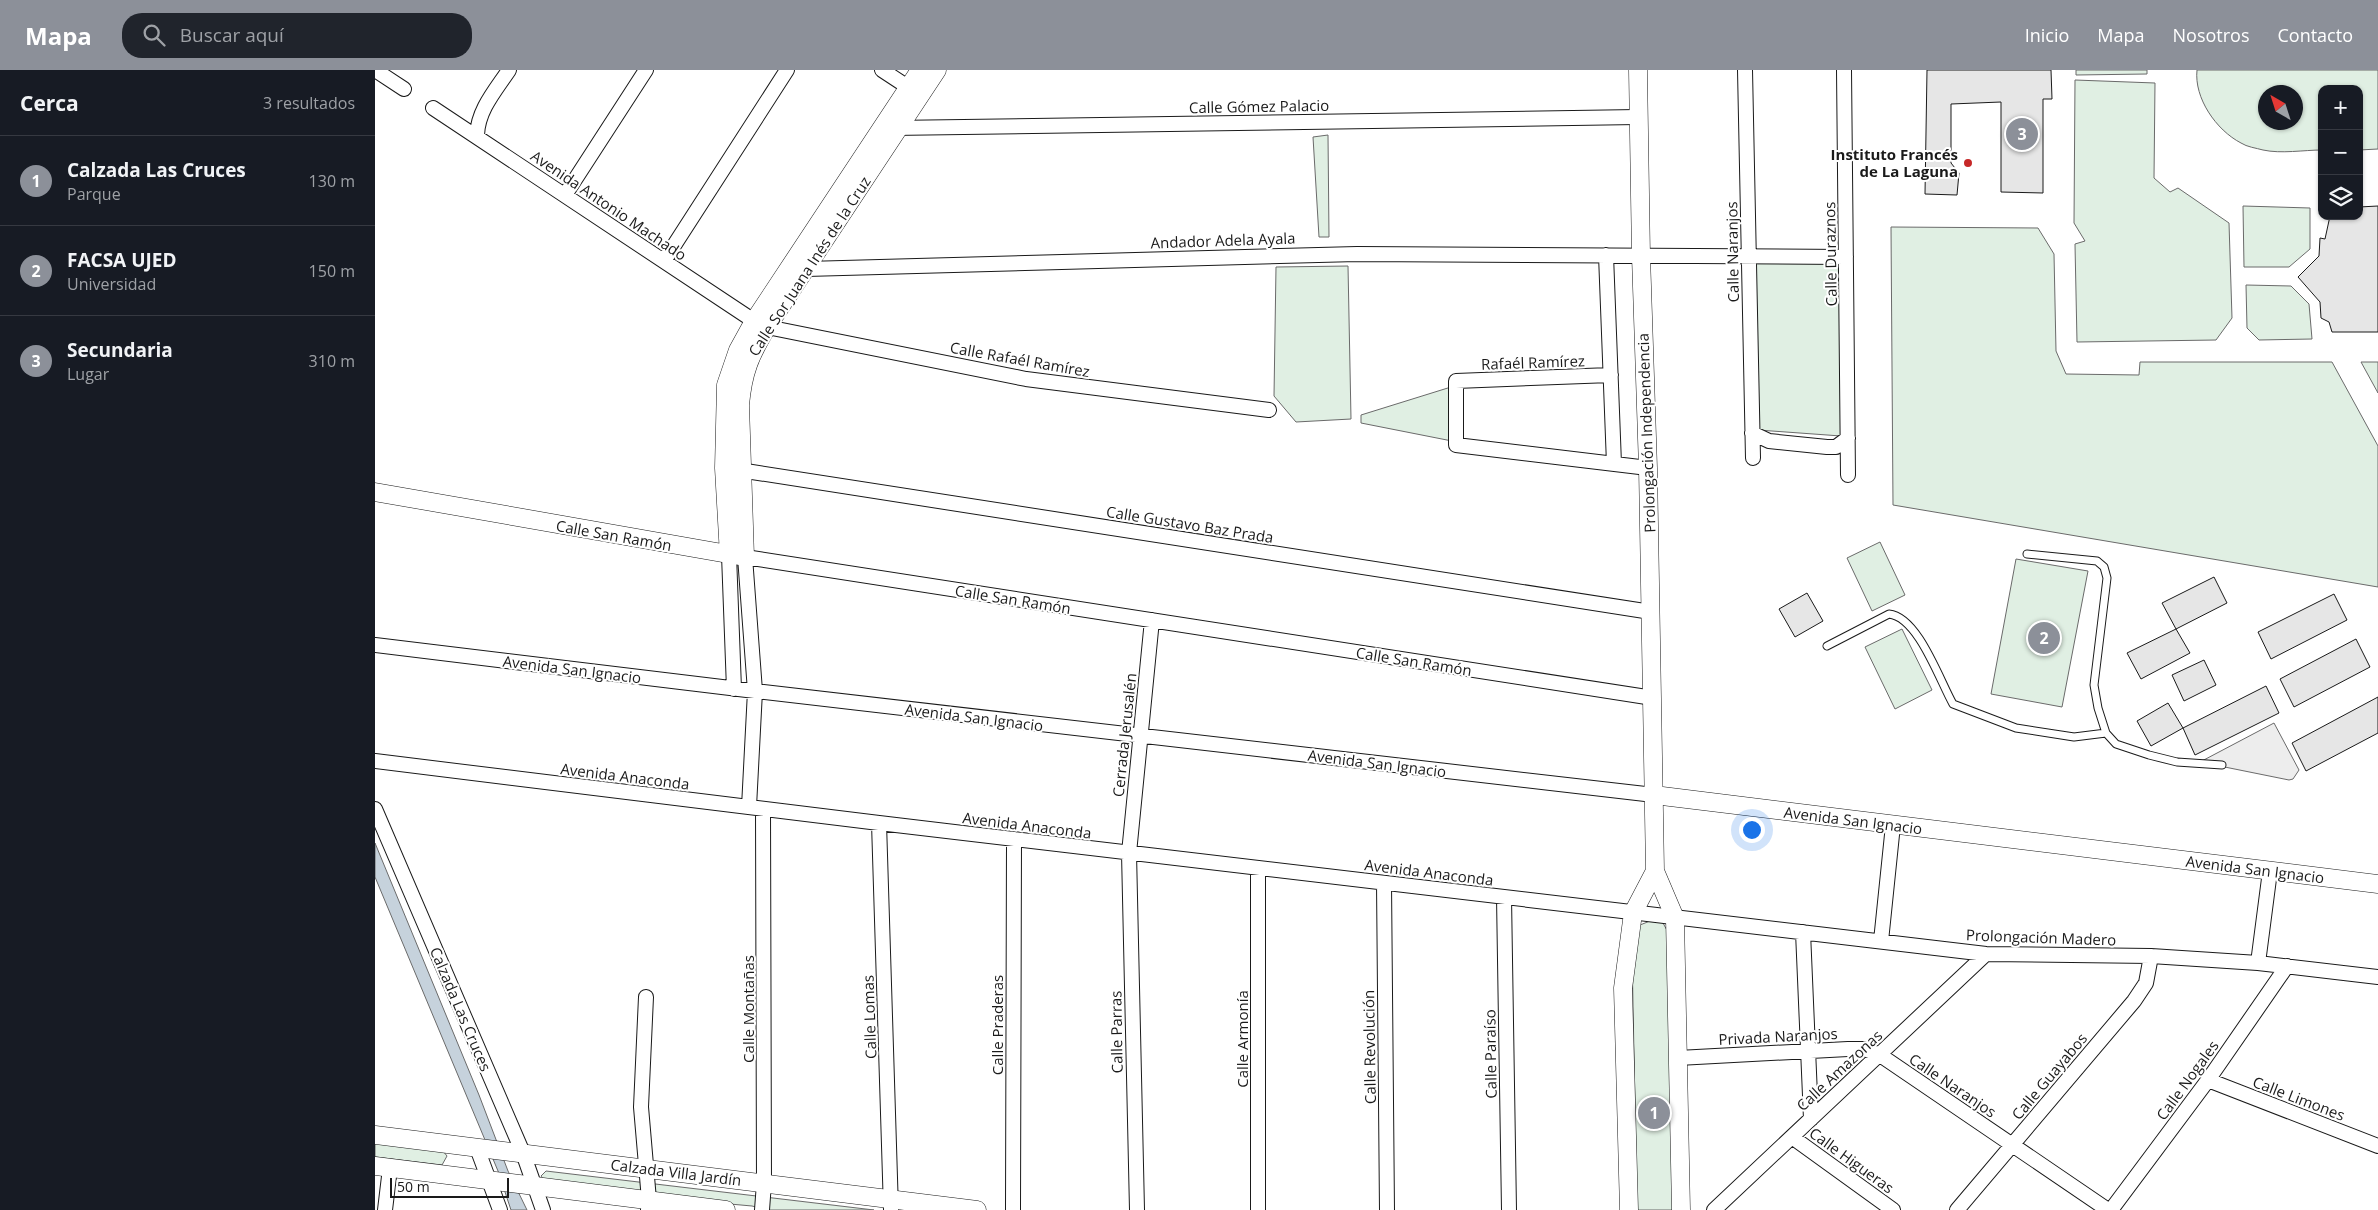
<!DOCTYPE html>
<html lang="es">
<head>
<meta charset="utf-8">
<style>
  body { margin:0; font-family:"Open Sans",sans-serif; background:#20242c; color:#f1f3f6 }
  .controls { position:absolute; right:15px; top:15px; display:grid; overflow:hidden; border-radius:10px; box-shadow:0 1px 4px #0004 }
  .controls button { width:45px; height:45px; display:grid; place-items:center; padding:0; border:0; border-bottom:1px solid #363941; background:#171b24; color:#f1f3f6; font:25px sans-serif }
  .compass { position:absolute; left:1883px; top:15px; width:45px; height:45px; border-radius:50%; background:#171b24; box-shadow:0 1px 4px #0004; rotate:321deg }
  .scale { position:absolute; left:15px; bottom:12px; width:119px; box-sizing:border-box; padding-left:5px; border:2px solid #1a1a1a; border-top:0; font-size:14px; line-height:18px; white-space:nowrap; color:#1a1a1a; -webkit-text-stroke:4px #fff; paint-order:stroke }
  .you { position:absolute; left:1376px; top:759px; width:18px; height:18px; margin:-12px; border:4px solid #fff; border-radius:50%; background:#1a73e8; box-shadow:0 0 0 8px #1a73e833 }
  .badge { display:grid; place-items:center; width:32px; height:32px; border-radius:50%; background:#8c9099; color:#fff; font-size:16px; font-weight:700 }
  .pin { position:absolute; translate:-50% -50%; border:2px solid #fff; box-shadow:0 1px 5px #0006 }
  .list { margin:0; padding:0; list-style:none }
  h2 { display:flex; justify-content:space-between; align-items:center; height:65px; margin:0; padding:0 20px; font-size:21px }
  h2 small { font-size:16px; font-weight:400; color:#9ea1a6 }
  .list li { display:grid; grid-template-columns:32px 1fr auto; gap:15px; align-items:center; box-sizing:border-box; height:90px; padding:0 20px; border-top:1px solid #363941 }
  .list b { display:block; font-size:19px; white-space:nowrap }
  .list p { margin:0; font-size:16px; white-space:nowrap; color:#9ea1a6 }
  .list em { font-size:16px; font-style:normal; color:#9ea1a6 }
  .icon { flex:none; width:28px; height:28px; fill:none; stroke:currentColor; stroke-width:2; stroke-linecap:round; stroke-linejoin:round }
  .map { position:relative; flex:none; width:2003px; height:1140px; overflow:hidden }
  header { display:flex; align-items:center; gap:30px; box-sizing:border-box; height:70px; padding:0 25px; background:#8c9099; color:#fff }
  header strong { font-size:24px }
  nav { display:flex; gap:28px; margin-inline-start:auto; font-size:18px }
  .search { width:350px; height:45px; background:#20242c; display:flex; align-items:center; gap:12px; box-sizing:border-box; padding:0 18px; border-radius:20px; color:#9ea1a6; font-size:19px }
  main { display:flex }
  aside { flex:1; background:#171b24 }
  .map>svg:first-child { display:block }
  .green { fill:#e0efe3; stroke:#6a6a6a; fill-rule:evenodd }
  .parking { fill:#ededed; stroke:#6a6a6a }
  .water { fill:#c6d2dc; stroke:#6a6a6a }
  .building { fill:#e6e6e6; stroke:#1a1a1a }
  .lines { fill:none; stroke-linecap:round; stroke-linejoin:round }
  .service-casing { stroke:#1a1a1a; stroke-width:9 }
  .minor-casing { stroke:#1a1a1a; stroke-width:16 }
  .tertiary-casing { stroke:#1a1a1a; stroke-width:19 }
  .service { stroke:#fff; stroke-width:7 }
  .minor { stroke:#fff; stroke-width:14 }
  .tertiary { stroke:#fff; stroke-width:18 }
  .poi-dot { fill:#c62828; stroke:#fff; stroke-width:2 }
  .labels { text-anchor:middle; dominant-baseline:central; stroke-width:4; stroke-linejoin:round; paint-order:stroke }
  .street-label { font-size:15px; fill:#1a1a1a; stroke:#fff }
  .poi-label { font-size:15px; font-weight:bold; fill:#1a1a1a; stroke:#fff; text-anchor:end }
</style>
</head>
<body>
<header>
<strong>Mapa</strong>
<div class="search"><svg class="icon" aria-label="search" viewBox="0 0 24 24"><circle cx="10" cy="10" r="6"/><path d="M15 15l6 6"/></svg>Buscar aquí</div>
<nav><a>Inicio</a><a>Mapa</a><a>Nosotros</a><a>Contacto</a></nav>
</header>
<main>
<aside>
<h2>Cerca<small>3 resultados</small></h2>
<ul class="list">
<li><span class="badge">1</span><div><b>Calzada Las Cruces</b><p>Parque</p></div><em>130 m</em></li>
<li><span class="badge">2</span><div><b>FACSA UJED</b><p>Universidad</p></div><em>150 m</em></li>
<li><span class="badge">3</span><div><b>Secundaria</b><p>Lugar</p></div><em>310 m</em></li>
</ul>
</aside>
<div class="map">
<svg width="2003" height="1140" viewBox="0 0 2003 1140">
  <rect width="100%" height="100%" fill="#fff"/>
  <path class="green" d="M1701,0H1772V4L1701,5Z
    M1822,0H2003V79L1984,80V19H1947V80C1929,80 1906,84 1888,80C1881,78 1872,77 1866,73C1841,60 1819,28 1822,0ZM1890,22H1920V52H1890Z
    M1700,10L1780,13L1779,108L1795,122L1803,118L1854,153L1857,248L1841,270L1702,272L1700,174L1710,171L1699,153Z
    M953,65L954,167H944L938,67Z
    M1868,136L1935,138V179L1914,197H1869Z
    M1516,157L1663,158L1679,184L1681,281L1691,304L1764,305L1765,292H1957L2003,376V517L1518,435Z
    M1381,185L1466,186V366L1383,360Z
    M973,196L976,349L921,352L899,326L901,197Z
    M1871,215L1916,216L1934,234L1937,269L1884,270L1872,258Z
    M1986,292H2003V323Z
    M1076,317L1077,371L986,353V345Z
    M1505,472L1530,525L1497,541L1472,488Z
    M1641,489L1713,501L1687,637L1616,624Z
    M1527,559L1557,620L1520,639L1490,577Z
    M1280,849L1288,853L1294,864L1301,1140H1262L1257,883L1265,855Z
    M0,1072L68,1081L72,1086L67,1095L0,1087Z
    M171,1101L499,1140H393L377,1136L277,1127L171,1113L166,1106Z"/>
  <path class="parking" d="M1899,653L1924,700L1918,709L1914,710L1825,692Z"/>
  <path class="water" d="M0,773L104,1025L133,1101L152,1140H136L123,1101L0,807Z"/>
  <path class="building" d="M1552,0H1676L1677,29H1668V123L1626,122V32L1576,34V93L1584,103L1582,125L1550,124Z
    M2003,136V262H1957L1954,252L1946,248L1945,232L1923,207L1944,186L1945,168L1950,169L1955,146H1984V137Z
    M1839,507L1852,533L1801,559L1787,533Z
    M1432,523L1448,551L1420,567L1404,539Z
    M1959,524L1972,550L1896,589L1883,562Z
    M1801,559L1815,583L1766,609L1752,583Z
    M1981,569L1995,597L1919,637L1905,609Z
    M1829,590L1841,615L1809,631L1797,605Z
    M1891,616L1904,643L1820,685L1808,658Z
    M2003,627V663L1931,701L1917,673Z
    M1793,633L1808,658L1776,676L1762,651Z"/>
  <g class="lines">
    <defs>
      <path id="service" d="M1652,484L1722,491L1729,497L1732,508L1719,615L1723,638L1731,663L1741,674L1774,685L1802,692L1847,695
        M1452,576L1514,544C1543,547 1564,609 1578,634L1641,658L1699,667L1731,663"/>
      <path id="minor" d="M0,0L29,19
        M507,0L542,23
        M1370,0L1378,388
        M1469,0L1473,405
        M58,38L379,251L392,257L651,309L894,340
        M516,58L1263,47
        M102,65C103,40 120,21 134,0
        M190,125L271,0
        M1231,185L1239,394
        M289,191L412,0
        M431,199L982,184L1471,187
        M1236,305L1081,311V375L1273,398
        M1377,363L1394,371L1452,377H1461L1473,368
        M358,399L1276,542
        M354,485L359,619
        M0,575L380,621L1279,725
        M0,691L504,753L1611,884L1776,886L1883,893L2003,907
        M374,737L380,621L370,487L1278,628
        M0,739L148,1083L168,1140
        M504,753L516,1140
        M1009,813L1012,1140
        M1129,827L1134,1140
        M1428,862L1436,1049
        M1506,871L1518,755
        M1883,893L1895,801
        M271,927L266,1037L274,1130L273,1140
        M1303,988L1473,979H1489L1505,985L1733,1140
        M1833,1010L2003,1076
        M1417,1067L1518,1140
        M102,1078L125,1140
        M10,1140L15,1098
        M387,1140L389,1113L388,739
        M638,1140L639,769
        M762,1140L754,783L777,550
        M883,1140V798
        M1339,1140L1611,884
        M1582,1140L1759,931L1771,913L1776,886
        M1736,1140L1833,1010L1912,896"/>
      <path id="tertiary" d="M1263,0L1266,186L1273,398L1280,801L1300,848L1306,1140
        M0,422L370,487L365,335C368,301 375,286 392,257L562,0
        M354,485L349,398L351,315L363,280L379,251L545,0
        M1279,725L2003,814
        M0,1065L602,1140
        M0,1096L351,1140
        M1254,1140L1248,918L1258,843L1280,801"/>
    </defs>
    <use href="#service" class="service-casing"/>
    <use href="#minor" class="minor-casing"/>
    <use href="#tertiary" class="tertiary-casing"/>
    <use href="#service" class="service"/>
    <use href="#minor" class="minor"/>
    <use href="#tertiary" class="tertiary"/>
  </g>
  <circle class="poi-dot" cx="1593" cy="93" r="5"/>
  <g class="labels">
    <g class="street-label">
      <text transform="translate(884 36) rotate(-1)">Calle Gómez Palacio</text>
      <text transform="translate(234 135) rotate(34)">Avenida Antonio Machado</text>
      <text transform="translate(848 170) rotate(-2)">Andador Adela Ayala</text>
      <text transform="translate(1357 182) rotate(-91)">Calle Naranjos</text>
      <text transform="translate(1455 184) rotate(-91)">Calle Duraznos</text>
      <text transform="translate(434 196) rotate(-57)">Calle Sor Juana Inés de la Cruz</text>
      <text transform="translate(645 289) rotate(10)">Calle Rafaél Ramírez</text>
      <text transform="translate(1158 292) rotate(-2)">Rafaél Ramírez</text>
      <text transform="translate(1271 363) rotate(-92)">Prolongación Independencia</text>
      <text transform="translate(815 454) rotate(9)">Calle Gustavo Baz Prada</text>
      <text transform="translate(239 465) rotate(10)">Calle San Ramón</text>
      <text transform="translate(638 529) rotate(9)">Calle San Ramón</text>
      <text transform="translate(1039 591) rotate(9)">Calle San Ramón</text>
      <text transform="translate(197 599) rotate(7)">Avenida San Ignacio</text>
      <text transform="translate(599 647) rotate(7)">Avenida San Ignacio</text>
      <text transform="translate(749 665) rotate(-84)">Cerrada Jerusalén</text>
      <text transform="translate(1002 693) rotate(7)">Avenida San Ignacio</text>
      <text transform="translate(250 706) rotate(7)">Avenida Anaconda</text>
      <text transform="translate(1478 750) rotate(7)">Avenida San Ignacio</text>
      <text transform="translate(652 755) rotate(7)">Avenida Anaconda</text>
      <text transform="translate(1880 799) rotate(7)">Avenida San Ignacio</text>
      <text transform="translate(1054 802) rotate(7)">Avenida Anaconda</text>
      <text transform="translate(1666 867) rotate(2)">Prolongación Madero</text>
      <text transform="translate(86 939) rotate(67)">Calzada Las Cruces</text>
      <text transform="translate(373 939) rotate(-90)">Calle Montañas</text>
      <text transform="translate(494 947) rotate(-92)">Calle Lomas</text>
      <text transform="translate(622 955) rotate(-90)">Calle Praderas</text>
      <text transform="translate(741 962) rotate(-91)">Calle Parras</text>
      <text transform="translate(1403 966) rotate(-3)">Privada Naranjos</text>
      <text transform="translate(867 969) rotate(-90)">Calle Armonía</text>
      <text transform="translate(994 977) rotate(-91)">Calle Revolución</text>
      <text transform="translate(1115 984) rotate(-91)">Calle Paraíso</text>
      <text transform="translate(1464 1000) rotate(-43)">Calle Amazonas</text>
      <text transform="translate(1674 1006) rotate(-50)">Calle Guayabos</text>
      <text transform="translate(1812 1010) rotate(-54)">Calle Nogales</text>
      <text transform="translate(1578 1015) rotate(34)">Calle Naranjos</text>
      <text transform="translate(1924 1028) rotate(21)">Calle Limones</text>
      <text transform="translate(1477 1090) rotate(36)">Calle Higueras</text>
      <text transform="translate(301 1102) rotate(7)">Calzada Villa Jardín</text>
    </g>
    <g class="poi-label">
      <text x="1583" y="84">Instituto Francés<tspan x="1583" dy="17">de La Laguna</tspan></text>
    </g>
  </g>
</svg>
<div class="controls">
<button>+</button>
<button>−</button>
<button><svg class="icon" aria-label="layers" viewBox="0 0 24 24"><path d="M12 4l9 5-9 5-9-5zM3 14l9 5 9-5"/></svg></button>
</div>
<svg class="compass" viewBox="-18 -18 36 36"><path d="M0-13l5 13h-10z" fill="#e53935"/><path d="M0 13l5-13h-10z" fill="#9ea1a6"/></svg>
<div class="scale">50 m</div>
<div class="you"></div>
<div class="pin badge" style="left:1279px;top:1043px">1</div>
<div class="pin badge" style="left:1669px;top:568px">2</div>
<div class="pin badge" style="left:1647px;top:64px">3</div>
</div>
</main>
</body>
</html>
